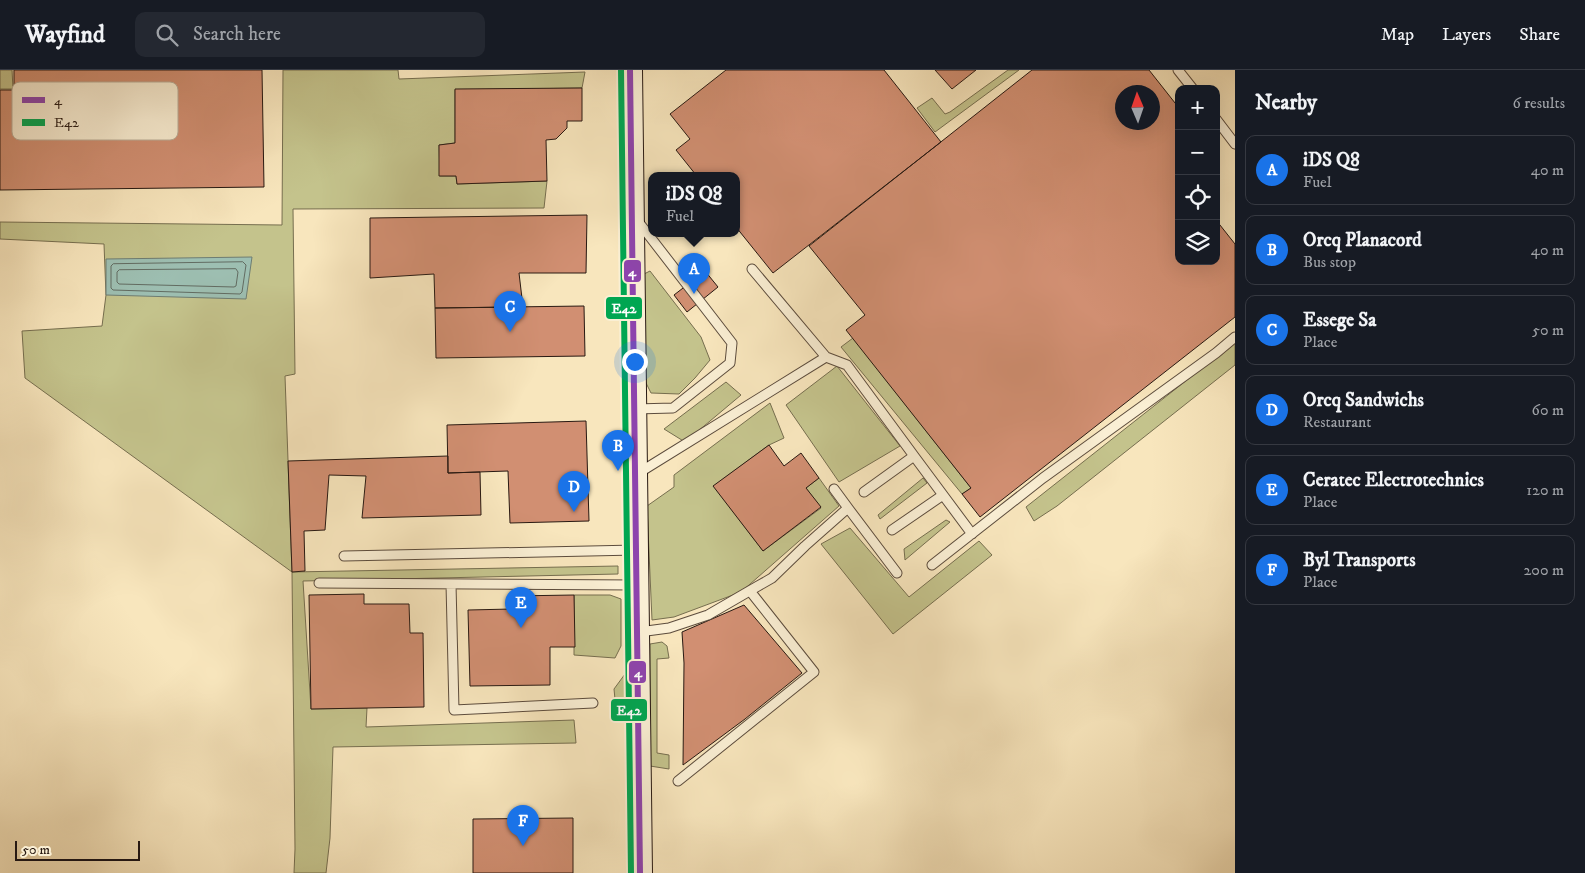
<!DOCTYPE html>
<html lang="en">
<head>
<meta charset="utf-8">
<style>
  body { margin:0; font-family:"IM FELL DW Pica",serif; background:#242831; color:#f1f3f6 }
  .controls { position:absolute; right:15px; top:15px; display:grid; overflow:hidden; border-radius:10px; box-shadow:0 5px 20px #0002 }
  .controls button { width:45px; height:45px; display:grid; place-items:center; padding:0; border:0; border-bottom:1px solid #363941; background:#171b24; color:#f1f3f6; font:25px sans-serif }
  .compass { position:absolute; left:1115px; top:15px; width:45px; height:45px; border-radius:50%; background:#171b24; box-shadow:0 5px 20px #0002; rotate:358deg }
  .scale { position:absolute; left:15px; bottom:12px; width:125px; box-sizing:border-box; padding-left:5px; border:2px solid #281912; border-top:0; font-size:14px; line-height:18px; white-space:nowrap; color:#281912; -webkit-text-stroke:4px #faefd4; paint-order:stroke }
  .you { position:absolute; left:634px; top:291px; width:18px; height:18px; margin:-12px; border:4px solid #fff; border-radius:50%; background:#1a73e8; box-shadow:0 0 0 8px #1a73e833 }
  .badge { display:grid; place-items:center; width:32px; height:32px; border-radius:50%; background:#1a73e8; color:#fff; font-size:16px; font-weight:700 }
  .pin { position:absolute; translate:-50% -41px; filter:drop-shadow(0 1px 2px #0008) }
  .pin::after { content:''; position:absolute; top:26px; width:18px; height:15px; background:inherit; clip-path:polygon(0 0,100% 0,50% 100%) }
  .popup { position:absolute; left:648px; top:102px; width:92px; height:65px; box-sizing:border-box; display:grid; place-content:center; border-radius:10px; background:#171b24; filter:drop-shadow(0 1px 4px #0005); font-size:16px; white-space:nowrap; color:#9ea1a6 }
  .popup b { font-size:19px; color:#f1f3f6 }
  .popup::after { content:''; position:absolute; left:50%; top:100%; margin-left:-10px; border:10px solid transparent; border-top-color:#171b24 }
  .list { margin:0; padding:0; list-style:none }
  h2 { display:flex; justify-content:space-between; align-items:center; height:65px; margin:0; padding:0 20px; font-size:21px }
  h2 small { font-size:16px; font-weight:400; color:#9ea1a6 }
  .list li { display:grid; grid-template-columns:32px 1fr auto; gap:15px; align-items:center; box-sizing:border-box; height:70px; margin:0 10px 10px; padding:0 10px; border:1px solid #363941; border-radius:10px }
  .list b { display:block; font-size:19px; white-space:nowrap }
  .list p { margin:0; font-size:16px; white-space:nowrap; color:#9ea1a6 }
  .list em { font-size:16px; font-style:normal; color:#9ea1a6 }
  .icon { flex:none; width:28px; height:28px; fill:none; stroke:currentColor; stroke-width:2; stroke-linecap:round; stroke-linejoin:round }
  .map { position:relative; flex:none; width:1235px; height:803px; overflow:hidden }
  header { display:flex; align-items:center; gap:30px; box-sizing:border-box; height:70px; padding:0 25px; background:#171b24; border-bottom:1px solid #363941 }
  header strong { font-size:24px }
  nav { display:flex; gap:28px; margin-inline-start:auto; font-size:18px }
  .search { width:350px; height:45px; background:#242831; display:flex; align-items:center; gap:12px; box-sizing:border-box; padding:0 18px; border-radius:10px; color:#9ea1a6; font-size:19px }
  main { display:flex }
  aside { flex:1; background:#171b24 }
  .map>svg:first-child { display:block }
  .green { fill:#c4c38c; stroke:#766e4f }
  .water { fill:#9dbfb2; stroke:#6e7d72 }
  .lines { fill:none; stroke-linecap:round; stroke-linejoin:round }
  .shore { stroke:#626c62; stroke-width:1 }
  .building { fill:#d18f72; stroke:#281912; fill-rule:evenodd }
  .lane-casing { stroke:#5c4c3d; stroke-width:11 }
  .secondary-casing { stroke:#281912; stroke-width:26 }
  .lane { stroke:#faefd4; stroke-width:9 }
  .secondary { stroke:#faefd4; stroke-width:24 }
  .bus-1-casing { stroke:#faefd4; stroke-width:10 }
  .bus-2-casing { stroke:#faefd4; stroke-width:10 }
  .bus-1 { stroke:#8e44ad; stroke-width:6 }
  .bus-2 { stroke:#00a651; stroke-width:6 }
  .key { fill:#faefd4; stroke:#bbaf9a; stroke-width:1 }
  .key-label { font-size:14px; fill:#281912 }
  .line-badge { stroke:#faefd4; stroke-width:2 }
  .badge-label { font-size:14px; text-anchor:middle; font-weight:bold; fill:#fff }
</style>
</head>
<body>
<header>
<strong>Wayfind</strong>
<div class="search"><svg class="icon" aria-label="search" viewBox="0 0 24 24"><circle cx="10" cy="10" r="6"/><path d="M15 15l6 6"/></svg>Search here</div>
<nav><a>Map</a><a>Layers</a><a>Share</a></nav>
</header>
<main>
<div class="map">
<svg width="1235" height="803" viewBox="0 0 1235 803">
  <rect width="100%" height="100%" fill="#f8e6bd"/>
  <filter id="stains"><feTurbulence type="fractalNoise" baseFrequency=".004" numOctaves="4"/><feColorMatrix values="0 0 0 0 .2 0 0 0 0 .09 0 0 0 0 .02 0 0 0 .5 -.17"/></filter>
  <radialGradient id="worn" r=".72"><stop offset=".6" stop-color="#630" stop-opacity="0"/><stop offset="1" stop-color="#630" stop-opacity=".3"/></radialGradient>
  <path class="green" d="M0,0H12L13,19H0Z
    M283,0H398L399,9L585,2L582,18L455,20V73L439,75L440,106H456L457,114L547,111L544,138L293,139L295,304L285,306L292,502L618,496V504L303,511L311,639L367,638L366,657L574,650L576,673L333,677L330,768L326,803H294L295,779L292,502L25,308L22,261L102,256L106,225L104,174L0,169V152L282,155Z
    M1008,0H1019L935,62L917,38L932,28L945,44L950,42Z
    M650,201L701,267L710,290L695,308L679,324L651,323L643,307L638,207Z
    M853,268L971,418L962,424L841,277Z
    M1235,272V295L1057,436L1034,451L1026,437Z
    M837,296L900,376L839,412L786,335Z
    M726,312L741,325L685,372L664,359Z
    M770,333L784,368L769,375L714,416L763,481L821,438L806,418L819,408L839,436L741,522L674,547L652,550L647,436L674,417V405Z
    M923,408L927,413L880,449L878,445Z
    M946,450L950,452L905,490L904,479Z
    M850,458L909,527L979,471L992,485L893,564L821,474Z
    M574,525H610L621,529V576L615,588L574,585Z
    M662,572L667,576L669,588L657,589V683L669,685V699L650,696V574Z
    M625,604V647L617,650L614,619Z"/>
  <path class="water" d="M252,187L246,229L106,225V189Z"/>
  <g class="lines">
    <path class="shore" d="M243,192L246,195L242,222L240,224L113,220L111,218V196L113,194Z
      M236,199L238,202L236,216L234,217L119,214L117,212V202L119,200Z"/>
  </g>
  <path class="building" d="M14,0H262L264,117L0,120V20H14Z
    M726,0H884L941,72L773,203L736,157V105H696L676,80L690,69L670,44Z
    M935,0H976L952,19Z
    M1032,0H1149L1179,38V191H1216V150L1235,174V247L980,447L962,424L971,418L846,260L865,245L809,176ZM1122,22H1152V52H1122Z
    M582,18V51H567V58L556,69L546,70L547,111L457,114L456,106H439V75L455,73V19Z
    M587,145L586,203H519L523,237L435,238L434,204L370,208V148Z
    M705,201L718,217L687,242L674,225Z
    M584,236L585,286L436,288L435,238Z
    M586,351L589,451L510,453L508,401L448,403L447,355Z
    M769,375L784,396L801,383L819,408L806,418L821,437L763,481L713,416Z
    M448,386V403L480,402L481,445L362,448L366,406L329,405L325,460L304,461L305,501L292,502L288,391Z
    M364,524V534H409L410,563H423L424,637L311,639L309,525Z
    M574,525L575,577H550V615L470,616L468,540L512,539V526Z
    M744,535L802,603L745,649L683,695L684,593L682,562Z
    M573,748V803H473V749Z"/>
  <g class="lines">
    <defs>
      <path id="lane" d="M1178,0L1193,19
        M1216,49L1235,74
        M826,287L847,295L914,386
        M635,339L673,338L730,293L732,273L637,150
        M637,404L826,287L752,199
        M834,419L848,438
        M864,422L914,386L943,425
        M892,460L943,425L972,464
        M344,486L636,480
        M932,495L1043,408L1216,283L1235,267
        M319,513L636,515
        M451,514L454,640L593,633
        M639,562L669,558L708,545L758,516L772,508L805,476L848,438L897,503
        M678,711L814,602L750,521"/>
      <path id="secondary" d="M630,0L640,803"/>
    </defs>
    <use href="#lane" class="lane-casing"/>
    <use href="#secondary" class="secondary-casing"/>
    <use href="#lane" class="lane"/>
    <use href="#secondary" class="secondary"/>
    <defs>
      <path id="bus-1" d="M630,0L640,803"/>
      <path id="bus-2" d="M621,0L631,803"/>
    </defs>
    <use href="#bus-1" class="bus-1-casing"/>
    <use href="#bus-2" class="bus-2-casing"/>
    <use href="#bus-1" class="bus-1"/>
    <use href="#bus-2" class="bus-2"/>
  </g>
  <rect x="12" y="12" width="166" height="58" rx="8" class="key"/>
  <rect x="22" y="27" width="23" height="6" fill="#8e44ad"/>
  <rect x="22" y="49" width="23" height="7" fill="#00a651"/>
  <g class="key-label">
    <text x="54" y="35">4</text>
    <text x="54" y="57">E42</text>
  </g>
  <g class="line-badge">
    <rect x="623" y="189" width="19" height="24" rx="5" fill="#8e44ad"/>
    <rect x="605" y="226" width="38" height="24" rx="5" fill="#00a651"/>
    <rect x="628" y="590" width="19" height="24" rx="5" fill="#8e44ad"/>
    <rect x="610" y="628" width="38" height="24" rx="5" fill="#00a651"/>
  </g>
  <g class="badge-label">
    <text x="632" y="206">4</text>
    <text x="624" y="243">E42</text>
    <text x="638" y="607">4</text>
    <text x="629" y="645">E42</text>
  </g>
  <rect width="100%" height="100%" filter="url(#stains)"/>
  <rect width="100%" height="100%" fill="url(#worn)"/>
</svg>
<div class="controls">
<button>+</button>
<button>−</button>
<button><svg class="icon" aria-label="locate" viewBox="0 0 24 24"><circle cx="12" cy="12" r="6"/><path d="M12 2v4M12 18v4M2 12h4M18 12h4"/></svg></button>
<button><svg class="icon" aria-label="layers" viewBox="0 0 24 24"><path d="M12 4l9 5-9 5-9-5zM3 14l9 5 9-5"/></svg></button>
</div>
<svg class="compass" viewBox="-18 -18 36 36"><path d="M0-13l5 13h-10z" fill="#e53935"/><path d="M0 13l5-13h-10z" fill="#9ea1a6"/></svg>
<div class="scale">50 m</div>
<div class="you"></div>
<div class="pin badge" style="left:694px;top:224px">A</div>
<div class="popup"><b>iDS Q8</b>Fuel</div>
<div class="pin badge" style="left:618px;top:401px">B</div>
<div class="pin badge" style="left:510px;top:262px">C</div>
<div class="pin badge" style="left:574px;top:442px">D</div>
<div class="pin badge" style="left:521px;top:558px">E</div>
<div class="pin badge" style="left:523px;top:776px">F</div>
</div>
<aside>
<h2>Nearby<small>6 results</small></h2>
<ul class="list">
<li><span class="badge">A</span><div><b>iDS Q8</b><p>Fuel</p></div><em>40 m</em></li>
<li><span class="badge">B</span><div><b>Orcq Planacord</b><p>Bus stop</p></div><em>40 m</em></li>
<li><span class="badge">C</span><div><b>Essege Sa</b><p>Place</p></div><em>50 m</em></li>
<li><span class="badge">D</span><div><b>Orcq Sandwichs</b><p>Restaurant</p></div><em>60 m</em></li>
<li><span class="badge">E</span><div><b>Ceratec Electrotechnics</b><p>Place</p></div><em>120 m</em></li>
<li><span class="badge">F</span><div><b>Byl Transports</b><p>Place</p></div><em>200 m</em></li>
</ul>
</aside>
</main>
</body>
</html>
